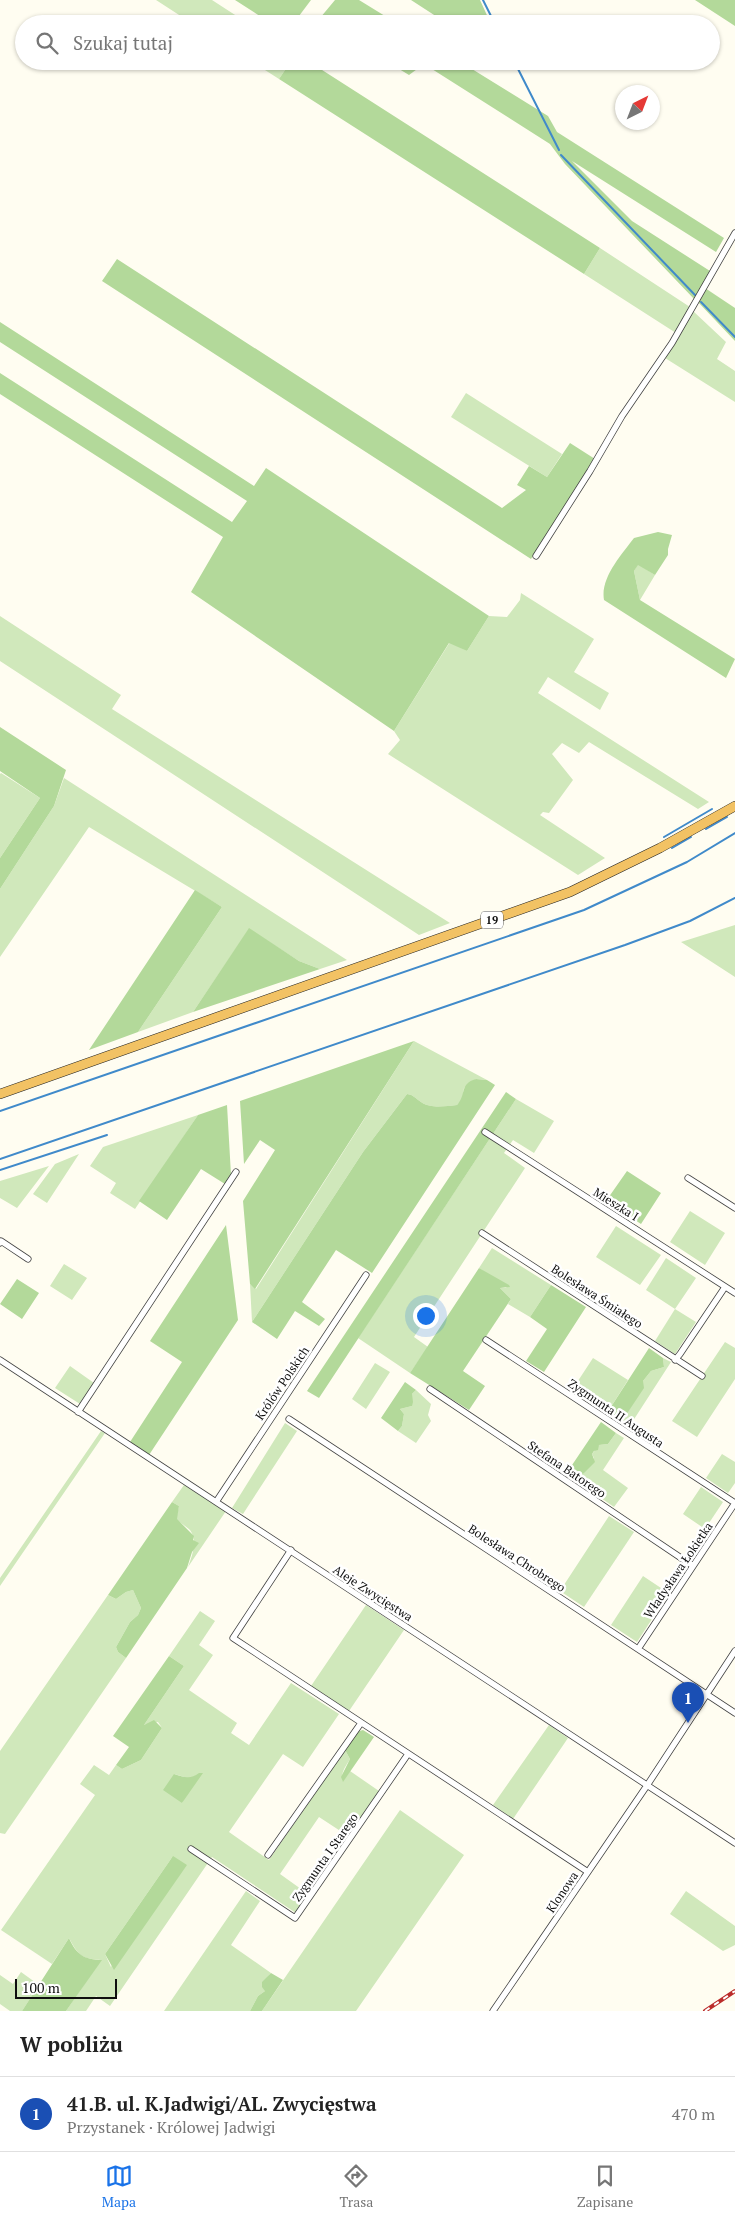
<!DOCTYPE html>
<html lang="pl">
<head>
<meta charset="utf-8">
<style>
  body { margin:0; font-family:"PT Serif",serif; background:#f6f6f6; color:#222 }
  .compass { position:absolute; left:615px; top:85px; width:45px; height:45px; border-radius:50%; background:#fff; box-shadow:0 1px 4px #0004; rotate:42deg }
  .scale { position:absolute; left:15px; bottom:12px; width:102px; box-sizing:border-box; padding-left:5px; border:2px solid #0f0f0f; border-top:0; font-size:14px; line-height:18px; white-space:nowrap; color:#0f0f0f; -webkit-text-stroke:4px #fff; paint-order:stroke }
  .you { position:absolute; left:425px; top:1315px; width:18px; height:18px; margin:-12px; border:4px solid #fff; border-radius:50%; background:#1a73e8; box-shadow:0 0 0 8px #1a73e833 }
  .badge { display:grid; place-items:center; width:32px; height:32px; border-radius:50%; background:#1a73e8; color:#fff; font-size:16px; font-weight:700 }
  .pin { position:absolute; translate:-50% -41px; filter:drop-shadow(0 1px 2px #0008) }
  .pin::after { content:''; position:absolute; top:26px; width:18px; height:15px; background:inherit; clip-path:polygon(0 0,100% 0,50% 100%) }
  .list { margin:0; padding:0; list-style:none }
  h2 { display:flex; justify-content:space-between; align-items:center; height:65px; margin:0; padding:0 20px; font-size:21px }
  h2 small { font-size:16px; font-weight:400; color:#767676 }
  .list li { display:grid; grid-template-columns:32px 1fr auto; gap:15px; align-items:center; box-sizing:border-box; height:75px; padding:0 20px; border-top:1px solid #e0e0e0 }
  .list b { display:block; font-size:19px; white-space:nowrap }
  .list p { margin:0; font-size:16px; white-space:nowrap; color:#767676 }
  .list em { font-size:16px; font-style:normal; color:#767676 }
  .icon { flex:none; width:28px; height:28px; fill:none; stroke:currentColor; stroke-width:2; stroke-linecap:round; stroke-linejoin:round }
  .map { position:relative; flex:none; width:735px; height:2011px; overflow:hidden }
  .search { position:absolute; background:#fff; box-shadow:0 1px 4px #0004; left:15px; right:15px; top:15px; height:55px; display:flex; align-items:center; gap:12px; box-sizing:border-box; padding:0 18px; border-radius:28px; color:#767676; font-size:19px }
  .sheet { height:140px; background:#fff }
  nav { display:flex; justify-content:space-around; align-items:center; box-sizing:border-box; height:70px; border-top:1px solid #e0e0e0; background:#fff; font-size:14px; color:#767676 }
  nav a { display:grid; justify-items:center; gap:2px }
  nav .on { color:#1a73e8 }
  .map>svg:first-child { display:block }
  .green { fill:#d0e8bb; fill-rule:evenodd }
  .forest { fill:#b3d99a }
  .lines { fill:none; stroke-linecap:round; stroke-linejoin:round }
  .stream { stroke:#408aca; stroke-width:2 }
  .minor-casing { stroke:#424242; stroke-width:7 }
  .trunk-casing { stroke:#202020; stroke-width:10 }
  .minor { stroke:#fff; stroke-width:5.5 }
  .trunk { stroke:#f2c264; stroke-width:9 }
  .rail-casing { stroke:#bb2c2a; stroke-width:4 }
  .rail { stroke:#fff; stroke-width:2; stroke-dasharray:5.5; stroke-linecap:butt }
  .labels { text-anchor:middle; dominant-baseline:central; stroke-width:5; stroke-linejoin:round; paint-order:stroke }
  .shield { fill:#fff; stroke:#575757; stroke-width:1 }
  .shield-label { font-size:11px; font-weight:bold; fill:#0f0f0f }
  .street-label { font-size:12px; fill:#0f0f0f; stroke:#fff }
</style>
</head>
<body>
<div class="map">
<svg width="735" height="2011" viewBox="0 0 735 2011">
  <rect width="100%" height="100%" fill="#fffdf1"/>
  <path class="green" d="M156,0H212L249,24H193Z
    M251,61H291L279,79Z
    M600,248L690,307L676,333L584,274Z
    M693,311L726,342L717,359L735,371V402L665,358Z
    M466,393L562,454L547,477L451,417Z
    M638,564L655,575L640,600L634,571Z
    M521,593L594,639L574,672L609,693L600,710L548,677L538,693L709,802L698,809L589,742L579,753L562,743L552,754L573,780L549,813L543,812L540,815L605,858L578,875L388,754L400,740L394,731L450,642L467,651L489,616L507,617L520,600Z
    M0,616L121,695L112,709L450,923L419,935L0,661Z
    M1,773L40,798L0,858V774Z
    M64,778L347,960L320,969L299,961L249,929L193,1012L138,1032L222,907L89,827L0,957V889L54,806Z
    M735,925V977L681,942Z
    M414,1041L487,1080L476,1079L464,1088L462,1100L457,1105C446,1106 431,1109 421,1102C415,1098 414,1095 407,1094L363,1152L252,1322L250,1284L256,1289Z
    M516,1099L554,1121L534,1153L513,1140L504,1153L525,1168L414,1337L428,1347L410,1373L358,1338Z
    M198,1115L135,1209L110,1193L116,1183L90,1166L103,1147Z
    M79,1154L47,1203L33,1194L55,1164Z
    M49,1166L17,1208L0,1198V1181Z
    M690,1211L725,1233L705,1265L670,1242Z
    M616,1226L661,1255L640,1285L596,1257Z
    M492,1248L551,1285L530,1317L508,1304L511,1299L500,1288H507L479,1268Z
    M666,1258L696,1278L675,1309L696,1322L675,1354L655,1341L675,1309L646,1290Z
    M64,1264L87,1278L72,1300L50,1286Z
    M725,1342L735,1348V1379L697,1437L672,1421Z
    M593,1358L628,1380L607,1413L572,1390Z
    M663,1358L671,1362L629,1427L617,1419L624,1417L643,1388V1381L651,1371L664,1367Z
    M375,1363L390,1372L366,1409L352,1399Z
    M70,1366L94,1383L80,1404L55,1388Z
    M416,1390L431,1404L428,1415L431,1421L416,1443L398,1431L402,1426L404,1414L400,1409L412,1406V1394Z
    M285,1423L297,1431L243,1514L232,1508Z
    M101,1431L105,1433L0,1586V1578Z
    M616,1433L624,1438L603,1470L628,1488L614,1507L572,1478L583,1474L594,1458L592,1454L599,1445L608,1444Z
    M722,1454L735,1462V1483L728,1493L706,1478Z
    M184,1485L226,1511L188,1567C192,1556 198,1541 190,1530C186,1526 180,1523 176,1519L179,1506L172,1502Z
    M701,1487L723,1502L705,1529L683,1514Z
    M609,1516L634,1532L584,1607L560,1591Z
    M681,1564L686,1567L637,1642L611,1625L643,1576L664,1590Z
    M133,1590L141,1608L138,1615L130,1622L116,1647L118,1652L126,1658L5,1834L0,1833V1751L108,1595L116,1599L126,1592Z
    M366,1605L404,1630L349,1711L311,1686Z
    M200,1611L215,1621L199,1645L213,1655L189,1690L237,1723L231,1733L249,1745L291,1683L339,1714L303,1767L283,1754L229,1832L269,1860L345,1750L350,1759C346,1766 340,1773 343,1781L350,1771L379,1791L348,1836L319,1817L280,1874L308,1894L296,1913L212,1857L110,2006L96,1996L86,2011H66L101,1960C82,1959 78,1955 69,1938L52,1964L1,1930L95,1795L80,1784L94,1765L109,1775L116,1765L122,1769L141,1760L162,1728L158,1722L144,1725L184,1666L169,1656ZM174,1774L188,1778L194,1777L182,1803ZM173,1856L111,1967L105,1954Z
    M549,1725L568,1738L513,1819L493,1805Z
    M400,1810L464,1855L356,2011H262Z
    M246,1891L260,1901L231,1945L271,1973L266,1979L265,1991L258,1996L250,2011H164Z
    M686,1891L735,1926V1945L723,1951L670,1914Z
    M21,1972L39,1985L22,2011H10L0,2004V1975L13,1984Z"/>
  <path class="forest" d="M235,0H311L293,24H272Z
    M335,0H359L398,24H315Z
    M411,0H480L491,24H448Z
    M695,0H735V26Z
    M291,61H308L600,248L584,274L279,79Z
    M386,61H459L548,116L557,132L724,238L716,252L572,161L632,221L710,271L695,300L565,164L550,144L424,64L409,75Z
    M117,259L502,508L526,490L517,485L529,466L547,477L570,443L595,459L531,559L102,281Z
    M705,288L735,308V341L698,302Z
    M0,322L254,486L266,468L489,616L467,651L449,643L394,731L191,592L223,537L0,394V373L232,522L247,501L0,342Z
    M658,532L672,535L668,549V555L655,575L638,565L634,571L640,600L735,659L726,678L604,600C600,578 622,554 634,538Z
    M0,727L66,770L54,806L0,889V858L40,798L0,771Z
    M195,890L222,907L138,1032L89,1050Z
    M249,928L299,961L320,969L193,1012Z
    M414,1041L255,1289L250,1284L243,1201L275,1150L260,1140L244,1164L240,1101Z
    M476,1079L487,1080L495,1085L372,1273L336,1250L302,1302L325,1319L319,1326L295,1311L277,1339L252,1322L363,1152L407,1094C414,1095 415,1098 421,1102C431,1109 446,1106 457,1105C467,1094 459,1084 476,1079Z
    M506,1092L516,1099L319,1398L307,1391Z
    M227,1105L231,1175L225,1184L201,1169L167,1220L139,1201L198,1115Z
    M627,1171L661,1193L641,1224L606,1201Z
    M226,1225L238,1320L149,1455L130,1442L182,1362L150,1341Z
    M479,1268L509,1285L510,1287L500,1288L511,1299L463,1371L485,1386L469,1410L410,1373Z
    M17,1279L39,1293L22,1319L0,1304Z
    M551,1285L586,1307L544,1372L526,1361L547,1329L530,1317Z
    M649,1348L663,1358L664,1367L651,1371L643,1381L644,1388L624,1418L617,1419L607,1413Z
    M405,1382L416,1390L412,1394L413,1402L412,1406L400,1409L404,1414L402,1426L398,1431L381,1418Z
    M601,1422L616,1433L608,1444L599,1445L598,1450L594,1451L592,1454L595,1462L583,1474L572,1478L566,1474Z
    M172,1502L179,1506L177,1519L194,1536L193,1540L199,1543L192,1552L187,1568L126,1658L118,1652L116,1647L130,1622L138,1615L141,1608L133,1590L126,1592L116,1599L108,1595Z
    M169,1656L184,1666L144,1725L154,1720L162,1728L141,1760L122,1769L116,1765L129,1747L113,1736Z
    M363,1730L374,1737L343,1782L341,1777L350,1759L345,1750L356,1732Z
    M199,1773H203L182,1803L163,1790L174,1774C184,1777 190,1780 199,1773Z
    M173,1856L187,1865L114,1970L105,1954Z
    M69,1938C76,1954 84,1960 102,1960L66,2011H22Z
    M271,1973L283,1980L262,2011H250L258,1996L265,1991L262,1987V1982Z"/>
  <g class="lines">
    <path class="stream" d="M483,0L495,24
      M514,61L559,150
      M561,155L695,295
      M701,302L735,337
      M706,829L727,817
      M664,837L712,809
      M672,848L691,837
      M0,1111L584,910L687,862L735,833
      M0,1159L625,945L690,921L735,898
      M0,1170L107,1135"/>
    <defs>
      <path id="minor" d="M536,556L590,471L622,416L672,343L735,233
        M485,1132L735,1293
        M688,1178L735,1208
        M482,1233L702,1376
        M0,1243L1,1241L28,1259
        M486,1340L735,1503L638,1649
        M0,1360L735,1843
        M675,1360L680,1354L725,1287
        M430,1389L693,1566
        M78,1412L236,1172
        M289,1419L735,1713
        M216,1502L366,1275
        M291,1550L233,1638L588,1872
        M191,1849L295,1918L408,1754
        M268,1855L361,1723
        M493,2011L648,1784L735,1651"/>
      <path id="trunk" d="M0,1094L570,892L660,848L735,806"/>
    </defs>
    <use href="#minor" class="minor-casing"/>
    <use href="#trunk" class="trunk-casing"/>
    <use href="#minor" class="minor"/>
    <use href="#trunk" class="trunk"/>
    <defs>
      <path id="rail" d="M705,2011L735,1991"/>
    </defs>
    <use href="#rail" class="rail-casing"/>
    <use href="#rail" class="rail"/>
  </g>
  <g class="labels">
    <rect class="shield" x="481" y="911.5" width="22" height="17" rx="4"/>
    <g class="shield-label">
      <text x="492" y="920">19</text>
    </g>
    <g class="street-label">
      <text transform="translate(616 1204) rotate(32)">Mieszka I</text>
      <text transform="translate(597 1296) rotate(33)">Bolesława Śmiałego</text>
      <text transform="translate(282 1383) rotate(-56)">Królów Polskich</text>
      <text transform="translate(616 1413) rotate(34)">Zygmunta II Augusta</text>
      <text transform="translate(567 1469) rotate(34)">Stefana Batorego</text>
      <text transform="translate(517 1558) rotate(33)">Bolesława Chrobrego</text>
      <text transform="translate(678 1570) rotate(-56)">Władysława Łokietka</text>
      <text transform="translate(373 1593) rotate(33)">Aleje Zwycięstwa</text>
      <text transform="translate(325 1857) rotate(-55)">Zygmunta I Starego</text>
      <text transform="translate(562 1892) rotate(-56)">Klonowa</text>
    </g>
  </g>
</svg>
<svg class="compass" viewBox="-18 -18 36 36"><path d="M0-13l5 13h-10z" fill="#e53935"/><path d="M0 13l5-13h-10z" fill="#767676"/></svg>
<div class="scale">100 m</div>
<div class="you"></div>
<div class="pin badge" style="left:688px;top:1723px;background:#1a4fb4">1</div>
<div class="search"><svg class="icon" aria-label="search" viewBox="0 0 24 24"><circle cx="10" cy="10" r="6"/><path d="M15 15l6 6"/></svg>Szukaj tutaj</div>
</div>
<section class="sheet">
<h2>W pobliżu<small></small></h2>
<ul class="list">
<li><span class="badge" style="background:#1a4fb4">1</span><div><b>41.B. ul. K.Jadwigi/AL. Zwycięstwa</b><p>Przystanek · Królowej Jadwigi</p></div><em>470 m</em></li>
</ul>
</section>
<nav>
<a class="on"><svg class="icon" aria-label="map" viewBox="0 0 24 24"><path d="M3 6l6-2 6 2 6-2v14l-6 2-6-2-6 2zM9 4v14M15 6v14"/></svg>Mapa</a>
<a><svg class="icon" aria-label="directions" viewBox="0 0 24 24"><path d="M12 3l9 9-9 9-9-9zM9 14v-3h6M13 9l2 2-2 2"/></svg>Trasa</a>
<a><svg class="icon" aria-label="saved" viewBox="0 0 24 24"><path d="M7 4h10v16l-5-4-5 4z"/></svg>Zapisane</a>
</nav>
</body>
</html>
